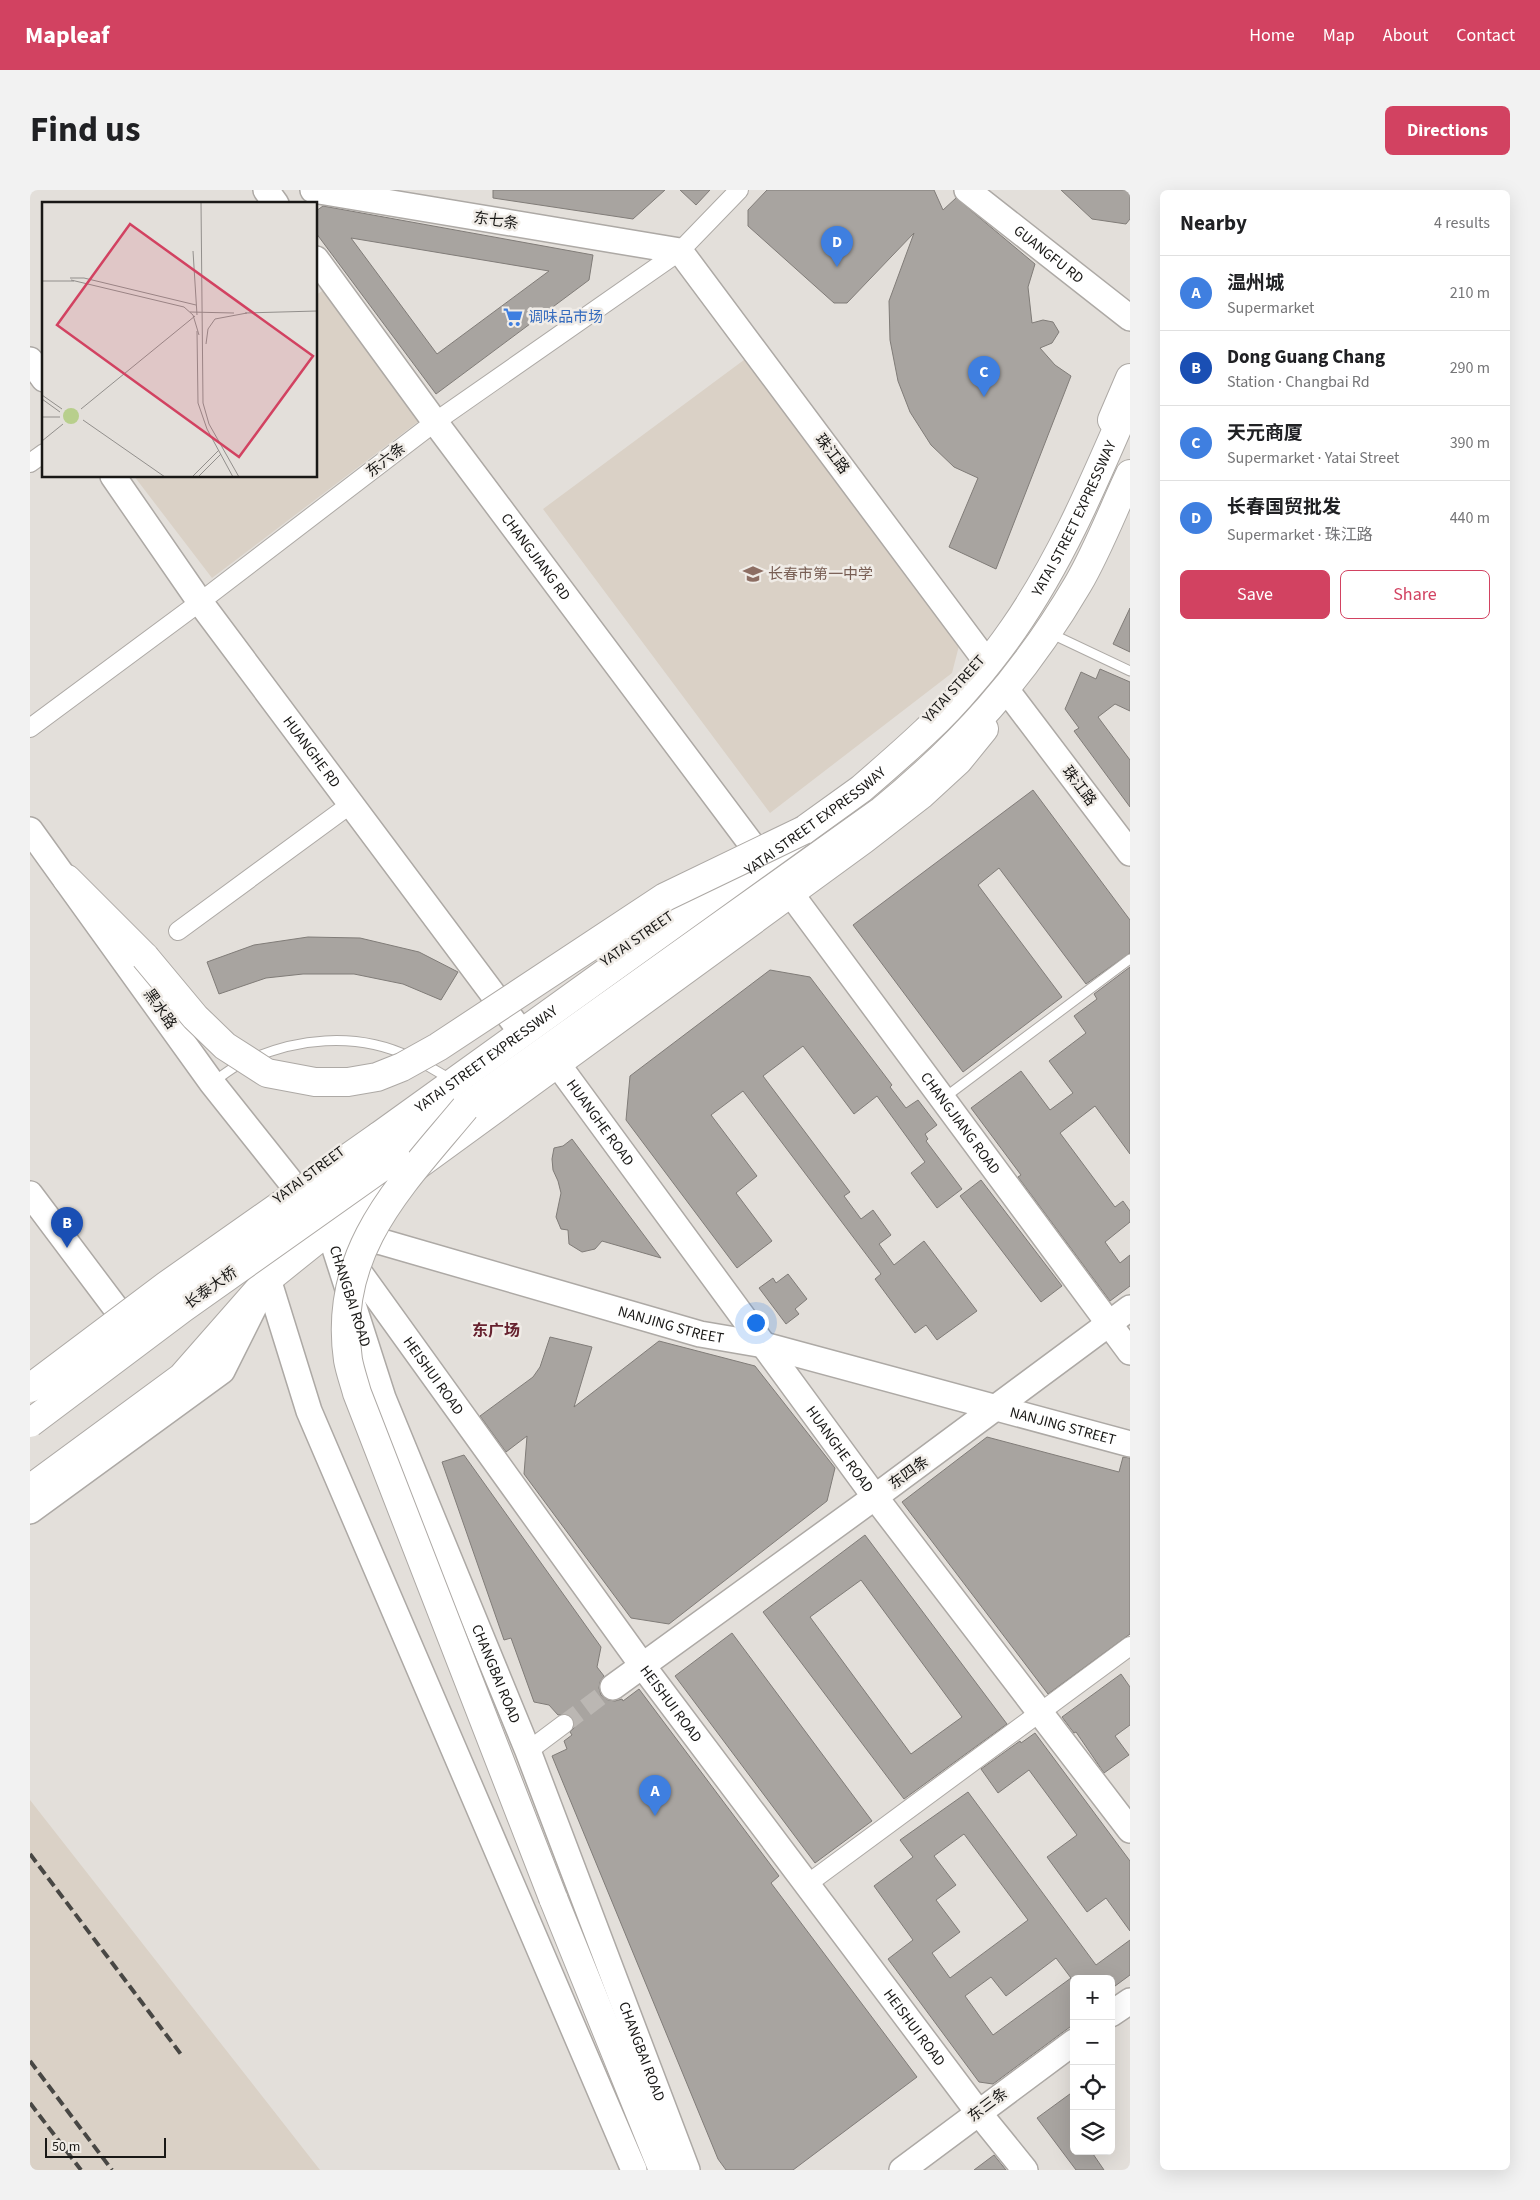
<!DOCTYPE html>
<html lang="en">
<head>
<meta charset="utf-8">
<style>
  body { margin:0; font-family:"Source Sans 3","Noto Sans SC",sans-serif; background:#f2f2f2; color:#202124 }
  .controls { position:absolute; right:15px; bottom:15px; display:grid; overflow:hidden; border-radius:8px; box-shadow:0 5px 20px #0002 }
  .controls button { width:45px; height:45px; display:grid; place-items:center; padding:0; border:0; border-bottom:1px solid #e0e0e0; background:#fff; color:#202124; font:25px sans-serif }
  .scale { position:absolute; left:15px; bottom:12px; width:121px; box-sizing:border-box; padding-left:5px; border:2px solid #191816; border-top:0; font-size:14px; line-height:18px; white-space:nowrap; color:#191816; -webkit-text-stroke:4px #f0ece7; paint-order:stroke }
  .you { position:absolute; left:725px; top:1132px; width:18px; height:18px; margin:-12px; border:4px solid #fff; border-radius:50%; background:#1a73e8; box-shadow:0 0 0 8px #1a73e833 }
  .badge { display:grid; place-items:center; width:32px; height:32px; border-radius:50%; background:#d24261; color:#fff; font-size:16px; font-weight:700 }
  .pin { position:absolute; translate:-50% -41px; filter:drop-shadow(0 1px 2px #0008) }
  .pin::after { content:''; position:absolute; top:26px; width:18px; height:15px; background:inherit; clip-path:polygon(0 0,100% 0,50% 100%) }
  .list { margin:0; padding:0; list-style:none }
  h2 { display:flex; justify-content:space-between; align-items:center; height:65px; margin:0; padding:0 20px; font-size:21px }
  h2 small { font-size:16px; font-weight:400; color:#757577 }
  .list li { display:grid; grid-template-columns:32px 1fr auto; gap:15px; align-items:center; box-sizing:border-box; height:75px; padding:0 20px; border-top:1px solid #e0e0e0 }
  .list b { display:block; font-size:19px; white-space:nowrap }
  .list p { margin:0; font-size:16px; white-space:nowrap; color:#757577 }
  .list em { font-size:16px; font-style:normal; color:#757577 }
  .actions { display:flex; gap:10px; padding:15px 20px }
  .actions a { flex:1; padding:11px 0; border:1px solid #d24261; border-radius:8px; text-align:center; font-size:18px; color:#d24261 }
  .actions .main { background:#d24261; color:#fff }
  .icon { flex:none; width:28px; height:28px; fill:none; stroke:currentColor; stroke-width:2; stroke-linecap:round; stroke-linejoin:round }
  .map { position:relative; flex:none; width:1100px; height:1980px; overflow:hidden; border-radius:8px }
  header { display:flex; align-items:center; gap:30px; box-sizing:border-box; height:70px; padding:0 25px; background:#d24261; color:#fff }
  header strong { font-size:24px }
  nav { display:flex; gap:28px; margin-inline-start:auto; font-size:18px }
  .intro { display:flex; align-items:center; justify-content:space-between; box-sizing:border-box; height:120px; padding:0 30px }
  h1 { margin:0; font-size:35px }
  .button { padding:12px 22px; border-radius:8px; background:#d24261; color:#fff; font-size:18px; font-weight:700 }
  main { display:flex; gap:30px; padding:0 30px }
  aside { flex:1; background:#fff; border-radius:8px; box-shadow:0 5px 20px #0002 }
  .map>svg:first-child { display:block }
  .built { fill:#dad1c6 }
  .building { fill:#a8a4a0; stroke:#807c78; fill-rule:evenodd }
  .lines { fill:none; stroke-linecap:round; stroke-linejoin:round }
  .street-tunnel { stroke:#bbb7b3; stroke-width:18; stroke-dasharray:18 9; stroke-linecap:butt }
  .lane-casing { stroke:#ada9a5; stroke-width:11 }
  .street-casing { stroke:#ada9a5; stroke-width:20 }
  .secondary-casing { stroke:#ada9a5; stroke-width:28 }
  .primary-casing { stroke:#ada9a5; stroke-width:30 }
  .highway-casing { stroke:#ada9a5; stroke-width:30 }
  .lane { stroke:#fff; stroke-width:9 }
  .street { stroke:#fff; stroke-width:18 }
  .secondary { stroke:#fff; stroke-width:25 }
  .primary { stroke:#fff; stroke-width:28 }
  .highway { stroke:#fff; stroke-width:28 }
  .rail { stroke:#484744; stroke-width:4; stroke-dasharray:10 5; stroke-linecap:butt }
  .highway-bridge-casing { stroke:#ada9a5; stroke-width:30; stroke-linecap:butt }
  .highway-bridge { stroke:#fff; stroke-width:28 }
  .labels { text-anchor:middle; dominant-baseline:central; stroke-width:5; stroke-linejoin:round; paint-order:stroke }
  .street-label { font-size:15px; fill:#191816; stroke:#f0ece7 }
  .shop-label { font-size:15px; fill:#366cbe; stroke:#f0ece7; text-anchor:start }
  .education-label { font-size:15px; fill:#785e54; stroke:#f0ece7; text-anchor:start }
  .neighbourhood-label { font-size:16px; font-weight:bold; fill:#67222f; stroke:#f0ece7 }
  .inset-road { fill:none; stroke:#928f8c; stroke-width:1 }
  .view { fill:#d24261; fill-opacity:0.15; stroke:#d24261; stroke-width:2.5 }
  .inset-edge { fill:none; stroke:#191816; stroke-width:2.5 }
</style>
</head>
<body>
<header>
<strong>Mapleaf</strong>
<nav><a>Home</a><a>Map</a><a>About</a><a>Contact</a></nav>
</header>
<div class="intro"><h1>Find us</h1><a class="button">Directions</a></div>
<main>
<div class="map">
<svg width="1100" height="1980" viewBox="0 0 1100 1980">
  <rect width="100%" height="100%" fill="#e3dfda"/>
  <path class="built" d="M295,99L393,228L182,388L104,286H286V105Z
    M722,164L931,448L922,483L740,623L513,319Z
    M0,1610L290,1980H0Z"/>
  <path class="building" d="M463,0H635L603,29L463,8Z
    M650,0H680L666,15Z
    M737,0H904L913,20L926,8L1005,74L998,97L1002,133L1013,130L1023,132L1029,142L1022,153L1010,158L1025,175L1041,186L966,379L919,357L948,288L924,277L901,255L880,222L868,191L860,150L859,111L884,43L817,113H804L718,36V20Z
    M1031,0H1100V29L1096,34L1062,29Z
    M293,16L563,65L559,90L406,204L286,43V21ZM321,48L519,81L407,164Z
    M1100,418V462L1083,454Z
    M1070,479L1100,492V521L1085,514L1068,527L1100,570V617L1044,541L1049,538L1035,519L1051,482L1066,489Z
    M1003,600L1100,730V763L1056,794L969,678L948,695L1032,807L933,882L823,735Z
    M278,747L330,748L389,762L428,782L411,810L373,794L324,784H273L236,788L189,804L177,772L224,755Z
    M1100,777V964L1065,916L1030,943L1085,1017L1093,1011L1100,1021V1032L1075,1052L1090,1073L1100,1065V1096L1080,1111L988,987L991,985L941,918L991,881L1020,920L1043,903L1019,871L1056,843L1044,826L1067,809L1064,804Z
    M740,780L780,787L862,895L860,897L876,918L888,910L907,935L895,944L898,949L896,951L932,999L907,1018L881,983L895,972L847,906L824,924L773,856L733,886L820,1002L814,1006L831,1029L843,1020L861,1045L849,1054L864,1075L894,1051L947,1121L907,1150L896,1135L885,1143L845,1089L851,1084L713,901L681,925L727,986L706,1003L742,1051L707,1078L596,930L600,886Z
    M542,949L631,1068L572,1051L565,1059L552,1062L539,1054L538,1040L531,1039L526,1027L531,1003L528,991L523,980L522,969L524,958L533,956Z
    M951,990L1032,1096L1011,1112L930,1006Z
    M758,1084L777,1109L765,1119L769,1124L756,1134L729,1098L743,1088L746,1093Z
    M520,1147L562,1157L544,1217L629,1151L725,1176L805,1278L797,1311L639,1434L601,1428L494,1284L497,1246L476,1262L450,1226L503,1187L510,1177Z
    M957,1247L1089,1282L1093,1267L1100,1268V1444L1018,1504L872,1312Z
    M434,1265L571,1457L567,1477L574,1486L570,1492L569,1498L571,1505L578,1510L585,1511L592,1509L593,1511L609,1499L749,1686L741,1693L887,1887L763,1980H696L688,1969L522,1566L537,1559L534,1551L542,1545L540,1542L544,1538L543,1528L538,1524L528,1525L519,1515L504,1512L481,1448L474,1450L412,1272Z
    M835,1345L977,1534L874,1609L733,1422ZM831,1390L932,1527L881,1564L780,1427Z
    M702,1443L842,1631L785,1673L645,1486Z
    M1091,1484L1100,1497V1535L1085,1546L1099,1565L1074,1583L1046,1542L1044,1543L1032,1527Z
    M1005,1543L1100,1671V1741L1076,1708L1057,1722L1017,1667L1047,1645L999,1580L968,1603L951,1579L990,1551L991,1553Z
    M938,1602L1066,1775L1100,1750V1785L1081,1799V1789H1044V1834L963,1894L949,1892L858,1769L883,1750L844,1696L883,1667L870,1650ZM934,1644L998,1730L920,1788L902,1763L930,1742L906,1710L926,1695L904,1666ZM1026,1768L1041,1788L963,1845L935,1806L961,1787L976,1806Z
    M1044,1901V1961H1061L1074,1980H1046L1007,1928Z
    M964,1965L976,1980H944Z"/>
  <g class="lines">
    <path class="street-tunnel" d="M534,1534L583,1497"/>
    <defs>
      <path id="lane" d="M1026,446L1100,481
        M391,872L415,886
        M182,893C192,886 201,878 212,873C264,848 326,841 380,867
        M914,908L1100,769"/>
      <path id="street" d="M0,273L14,263
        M0,538L170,412L405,232L650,61L709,0
        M148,741L321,614
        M498,1561L534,1534
        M776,1695L1100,1456"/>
      <g id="secondary">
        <path d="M236,0L246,14"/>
        <path d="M283,0L650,61L953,467"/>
        <path id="s1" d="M937,0L1100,128"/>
        <path id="s2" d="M286,69L405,232L728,663"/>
        <path d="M0,170L14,189"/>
        <path id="s3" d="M83,286L170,412L486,835"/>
        <path d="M981,506L1100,663"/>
        <path id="s4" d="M0,640L182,893L299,1040L353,1208L498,1561L657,1980"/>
        <path id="s5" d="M761,704L1100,1162"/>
        <path id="s6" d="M526,872L845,1307L1100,1640"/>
        <path d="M0,1004L88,1121"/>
        <path id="s7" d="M299,1040L352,1052L670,1144L734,1155L1100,1254"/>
        <path id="s8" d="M316,1064L612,1475L948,1922L995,1980"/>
        <path d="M238,1089L279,1221L604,1980"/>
        <path d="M0,1321L192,1181L229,1107"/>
        <path d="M583,1497L845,1307L1100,1118"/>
        <path d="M1081,1824L1100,1811"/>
        <path d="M872,1980L1044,1852"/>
      </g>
      <path id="primary" d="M1082,230L1100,188
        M0,1299L152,1187L238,1089L299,1040L833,650L891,605L928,571L954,539"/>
      <g id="highway">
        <path d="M37,689L115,767"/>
        <path id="s9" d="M349,946L831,599C853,580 875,561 896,541C925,515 962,470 984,438C1033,367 1066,287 1100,209"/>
        <path d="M366,967L850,622C932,555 994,486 1048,394C1068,360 1083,320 1100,284"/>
        <path d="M523,1708L633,1980"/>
      </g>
    </defs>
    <use href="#lane" class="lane-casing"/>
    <use href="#street" class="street-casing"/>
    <use href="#secondary" class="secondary-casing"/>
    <use href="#primary" class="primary-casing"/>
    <use href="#highway" class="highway-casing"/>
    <use href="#lane" class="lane"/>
    <use href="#street" class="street"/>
    <use href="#secondary" class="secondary"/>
    <use href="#primary" class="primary"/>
    <use href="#highway" class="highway"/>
    <path class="rail" d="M0,1664L153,1867
      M0,1871L82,1980
      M0,1913L51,1980"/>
    <defs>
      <path id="highway-bridge" d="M115,767L165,827L195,856L237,883L285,892H318L347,887L372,877L408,857L635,707L774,640
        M435,918C372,994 302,1061 318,1170C320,1181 324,1192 327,1203L523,1708
        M0,1198L137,1095L349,946
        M0,1233L153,1118L366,967"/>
    </defs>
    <use href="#highway-bridge" class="highway-bridge-casing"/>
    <use href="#highway-bridge" class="highway-bridge"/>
  </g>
  <defs>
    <symbol id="supermarket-bare" viewBox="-9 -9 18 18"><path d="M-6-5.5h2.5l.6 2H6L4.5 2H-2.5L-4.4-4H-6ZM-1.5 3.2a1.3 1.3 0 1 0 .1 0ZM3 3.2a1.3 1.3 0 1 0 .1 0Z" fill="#3f7fe0" stroke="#f0ece7" stroke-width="2.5" paint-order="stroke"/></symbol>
    <symbol id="school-bare" viewBox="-9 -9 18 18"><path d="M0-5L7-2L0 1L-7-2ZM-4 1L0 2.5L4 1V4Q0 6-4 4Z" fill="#8d6e63" stroke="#f0ece7" stroke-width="2.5" paint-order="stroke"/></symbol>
  </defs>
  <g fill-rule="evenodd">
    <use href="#supermarket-bare" x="469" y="113" width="28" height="28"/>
    <use href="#school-bare" x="709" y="370" width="28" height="28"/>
  </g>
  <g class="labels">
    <g class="street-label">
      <text transform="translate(466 31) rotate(9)">东七条</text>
      <text stroke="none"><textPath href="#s1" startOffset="104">GUANGFU RD</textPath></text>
      <text transform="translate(802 264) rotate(53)">珠江路</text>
      <text transform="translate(356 270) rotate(-38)">东六条</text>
      <text stroke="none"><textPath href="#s9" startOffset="942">YATAI STREET EXPRESSWAY</textPath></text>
      <text stroke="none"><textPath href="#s2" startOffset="370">CHANGJIANG RD</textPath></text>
      <text transform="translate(924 499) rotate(-48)">YATAI STREET</text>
      <text stroke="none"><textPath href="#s3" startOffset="340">HUANGHE RD</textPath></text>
      <text transform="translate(1049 596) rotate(53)">珠江路</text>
      <text stroke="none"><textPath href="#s9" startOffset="538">YATAI STREET EXPRESSWAY</textPath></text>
      <text transform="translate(607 749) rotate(-35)">YATAI STREET</text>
      <text transform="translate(130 819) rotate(55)">黑水路</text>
      <text stroke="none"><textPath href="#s9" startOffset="132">YATAI STREET EXPRESSWAY</textPath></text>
      <text stroke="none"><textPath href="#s6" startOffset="75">HUANGHE ROAD</textPath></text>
      <text stroke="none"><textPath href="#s5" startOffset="285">CHANGJIANG ROAD</textPath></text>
      <text transform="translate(279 985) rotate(-37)">YATAI STREET</text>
      <text transform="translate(181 1098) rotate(-35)">长泰大桥</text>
      <text stroke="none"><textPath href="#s4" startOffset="569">CHANGBAI ROAD</textPath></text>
      <text stroke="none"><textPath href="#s7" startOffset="355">NANJING STREET</textPath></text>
      <text stroke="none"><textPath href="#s8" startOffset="150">HEISHUI ROAD</textPath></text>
      <text stroke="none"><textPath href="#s7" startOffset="760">NANJING STREET</textPath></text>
      <text stroke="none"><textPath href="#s6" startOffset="480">HUANGHE ROAD</textPath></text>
      <text transform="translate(879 1283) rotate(-36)">东四条</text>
      <text stroke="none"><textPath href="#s4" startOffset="974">CHANGBAI ROAD</textPath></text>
      <text stroke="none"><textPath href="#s8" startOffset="555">HEISHUI ROAD</textPath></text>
      <text stroke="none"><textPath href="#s8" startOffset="960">HEISHUI ROAD</textPath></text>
      <text stroke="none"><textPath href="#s4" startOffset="1379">CHANGBAI ROAD</textPath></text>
      <text transform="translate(958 1915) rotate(-37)">东三条</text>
    </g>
    <g class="shop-label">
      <text x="498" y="127">调味品市场</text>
    </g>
    <g class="education-label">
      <text x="738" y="384">长春市第一中学</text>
    </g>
    <g class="neighbourhood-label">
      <text x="466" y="1141">东广场</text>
    </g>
  </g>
  <g transform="translate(12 12)">
    <rect width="275" height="275" fill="#e3dfda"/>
    <path d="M21 214a8 8 0 1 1 16 0a8 8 0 1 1-16 0Z" fill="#b8cf8c"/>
    <path class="inset-road" d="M159,0L161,201L167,222L197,275M151,49L155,113M28,76H42L154,103M29,78L142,105L151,113L157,133M0,79H32M148,110L192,111M203,111L275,109M155,129L156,201L165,227L191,275M164,142L166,127L173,117L205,111M0,193L20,207M0,197L18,210M39,207L153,114M0,215H18M41,218L123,275M0,239L21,222M150,275L177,248M156,275L179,252"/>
    <path class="view" d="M88,22L271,154L197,255L15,123Z"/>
    <rect width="275" height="275" class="inset-edge"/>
  </g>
</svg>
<div class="controls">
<button>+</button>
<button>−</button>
<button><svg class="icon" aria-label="locate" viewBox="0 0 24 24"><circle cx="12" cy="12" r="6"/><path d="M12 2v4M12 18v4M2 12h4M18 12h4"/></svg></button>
<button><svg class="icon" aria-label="layers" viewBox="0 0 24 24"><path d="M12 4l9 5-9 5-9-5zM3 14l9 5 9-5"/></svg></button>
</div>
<div class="scale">50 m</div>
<div class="you"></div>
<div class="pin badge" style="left:625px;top:1626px;background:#3f7fe0">A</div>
<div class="pin badge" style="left:37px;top:1058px;background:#1a4fb4">B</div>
<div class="pin badge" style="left:954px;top:207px;background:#3f7fe0">C</div>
<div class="pin badge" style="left:807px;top:77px;background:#3f7fe0">D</div>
</div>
<aside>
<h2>Nearby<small>4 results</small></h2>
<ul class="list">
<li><span class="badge" style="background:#3f7fe0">A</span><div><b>温州城</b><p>Supermarket</p></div><em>210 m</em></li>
<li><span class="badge" style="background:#1a4fb4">B</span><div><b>Dong Guang Chang</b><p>Station · Changbai Rd</p></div><em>290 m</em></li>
<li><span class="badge" style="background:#3f7fe0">C</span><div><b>天元商厦</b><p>Supermarket · Yatai Street</p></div><em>390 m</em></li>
<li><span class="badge" style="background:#3f7fe0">D</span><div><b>长春国贸批发</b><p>Supermarket · 珠江路</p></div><em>440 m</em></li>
</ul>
<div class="actions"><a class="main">Save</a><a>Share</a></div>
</aside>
</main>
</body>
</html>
